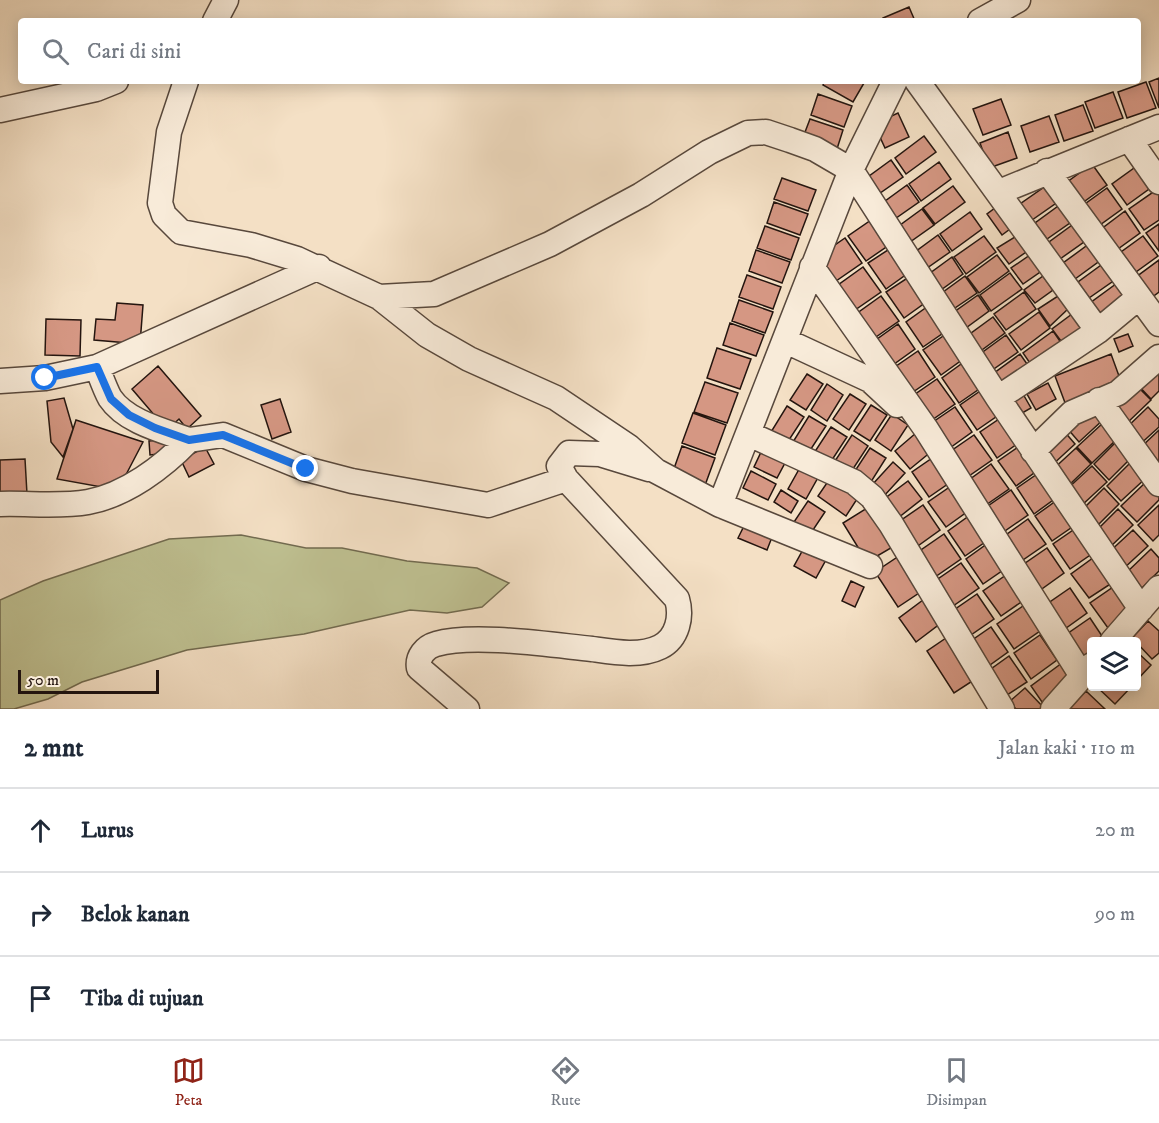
<!DOCTYPE html>
<html lang="id">
<head>
<meta charset="utf-8">
<style>
  body { margin:0; font-family:"IM FELL DW Pica",serif; background:#f6f6f7; color:#1f2937 }
  .controls { position:absolute; right:18px; bottom:18px; display:grid; overflow:hidden; border-radius:6px; box-shadow:0 3px 15px #0003 }
  .controls button { width:54px; height:54px; display:grid; place-items:center; padding:0; border:0; border-bottom:2px solid #e0e1e3; background:#fff; color:#1f2937; font:30px sans-serif }
  .scale { position:absolute; left:18px; bottom:15px; width:141px; box-sizing:border-box; padding-left:6px; border:3px solid #24150f; border-top:0; font-size:16px; line-height:21px; white-space:nowrap; color:#24150f; -webkit-text-stroke:4px #f8ebd9; paint-order:stroke }
  .stop { position:absolute; width:18px; height:18px; margin:-14px; border:4px solid #1a73e8; border-radius:50%; background:#fff }
  .stop.end { background:#1a73e8; border-color:#fff; box-shadow:0 2px 6px #0008 }
  .list { margin:0; padding:0; list-style:none }
  h2 { display:flex; justify-content:space-between; align-items:center; height:78px; margin:0; padding:0 24px; font-size:26px }
  h2 small { font-size:20px; font-weight:400; color:#747a83 }
  .list li { display:grid; grid-template-columns:39px 1fr auto; gap:18px; align-items:center; box-sizing:border-box; height:84px; padding:0 24px; border-top:2px solid #e0e1e3 }
  .list b { display:block; font-size:22px; white-space:nowrap }
  .list em { font-size:20px; font-style:normal; color:#747a83 }
  .icon { flex:none; width:33px; height:33px; fill:none; stroke:currentColor; stroke-width:2; stroke-linecap:round; stroke-linejoin:round }
  .map { position:relative; flex:none; width:1159px; height:709px; overflow:hidden }
  .search { position:absolute; background:#fff; box-shadow:0 3px 15px #0003; left:18px; right:18px; top:18px; height:66px; display:flex; align-items:center; gap:15px; box-sizing:border-box; padding:0 21px; border-radius:6px; color:#747a83; font-size:22px }
  .sheet { height:330px; background:#fff }
  nav { display:flex; justify-content:space-around; align-items:center; box-sizing:border-box; height:84px; border-top:2px solid #e0e1e3; background:#fff; font-size:16px; color:#747a83 }
  nav a { display:grid; justify-items:center; gap:3px }
  nav .on { color:#8f2418 }
  .map>svg:first-child { display:block }
  .green { fill:#bfc192; stroke:#726b50; stroke-width:1.5 }
  .building { fill:#d59783; stroke:#24150f; stroke-width:1.5 }
  .lines { fill:none; stroke-linecap:round; stroke-linejoin:round }
  .minor-casing { stroke:#58483c; stroke-width:27 }
  .minor { stroke:#f8ebd9; stroke-width:24 }
  .route { stroke:#1a73e8; stroke-width:8 }
</style>
</head>
<body>
<div class="map">
<svg width="1159" height="709" viewBox="0 0 1159 709">
  <rect width="100%" height="100%" fill="#f4e0c5"/>
  <filter id="stains"><feTurbulence type="fractalNoise" baseFrequency=".00333" numOctaves="4"/><feColorMatrix values="0 0 0 0 .2 0 0 0 0 .09 0 0 0 0 .02 0 0 0 .5 -.17"/></filter>
  <radialGradient id="worn" r=".72"><stop offset=".6" stop-color="#630" stop-opacity="0"/><stop offset="1" stop-color="#630" stop-opacity=".3"/></radialGradient>
  <path class="green" d="M241,535L306,548H342L407,561L477,568L509,583L482,607L447,613L410,610L304,634L187,650L82,682L48,699L14,709H0V600L43,581L169,539Z"/>
  <path class="building" d="M909,7L915,21H884L883,18Z
    M1159,78V108L1149,82Z
    M825,81H860L864,83L853,102L823,85Z
    M1146,82L1156,108L1127,118L1118,92Z
    M1113,92L1123,118L1095,128L1085,102Z
    M818,94L852,106L844,127L811,115Z
    M1001,99L1011,125L983,135L973,109Z
    M1083,105L1093,131L1064,141L1055,115Z
    M898,113L909,137L885,148L874,124Z
    M1049,116L1059,142L1030,152L1021,126Z
    M810,119L843,130L836,152L802,140Z
    M1008,132L1017,158L989,168L980,143Z
    M924,136L936,152L906,174L895,158Z
    M891,160L903,177L873,198L861,182Z
    M939,162L951,179L921,201L909,184Z
    M1141,163L1156,184L1127,205L1112,184Z
    M1092,164L1107,185L1078,206L1063,185Z
    M782,178L816,190L808,211L774,199Z
    M1050,183L1062,199L1032,220L1020,204Z
    M907,185L919,202L889,223L877,207Z
    M953,186L965,202L935,224L923,208Z
    M1107,188L1122,209L1093,230L1078,209Z
    M1159,188V220L1144,230L1129,209Z
    M1065,201L1077,218L1047,239L1035,223Z
    M774,202L808,214L800,235L767,223Z
    M1003,202L1018,223L1002,235L987,214Z
    M922,209L934,225L903,247L892,231Z
    M1125,211L1140,233L1111,254L1096,233Z
    M970,212L982,229L952,251L940,234Z
    M874,218L892,243L866,261L848,236Z
    M1079,220L1091,237L1060,259L1049,242Z
    M1159,224V251L1146,233Z
    M765,226L799,238L791,260L757,248Z
    M1020,234L1029,250L1009,264L997,248Z
    M938,235L950,252L920,273L908,257Z
    M984,236L996,252L966,274L954,257Z
    M1143,236L1158,256L1129,277L1114,257Z
    M845,238L862,263L836,281L819,256Z
    M1093,241L1105,257L1075,279L1063,263Z
    M894,246L911,271L886,289L868,263Z
    M756,250L790,262L782,283L749,271Z
    M997,255L1009,271L979,293L967,277Z
    M1030,255L1043,270L1023,284L1011,268Z
    M952,257L963,274L934,295L922,279Z
    M1108,260L1119,277L1089,298L1078,282Z
    M1159,260V292L1147,301L1132,280Z
    M863,267L881,292L855,310L838,285Z
    M1010,273L1022,289L991,311L980,295Z
    M747,275L781,287L773,309L739,297Z
    M912,275L929,300L904,318L886,292Z
    M965,276L977,293L946,314L935,298Z
    M1043,276L1053,290L1035,303L1024,290Z
    M1120,281L1132,298L1102,319L1090,303Z
    M1024,292L1036,309L1006,330L994,314Z
    M978,295L989,311L959,333L947,317Z
    M881,296L899,321L873,339L856,314Z
    M1058,296L1069,308L1050,326L1038,309Z
    M739,300L773,312L765,333L732,321Z
    M117,303L143,305L140,344L94,340L96,319L115,320Z
    M931,304L949,329L923,347L906,322Z
    M1039,312L1050,328L1021,350L1009,334Z
    M1072,314L1082,330L1064,345L1052,329Z
    M993,317L1005,333L975,355L963,339Z
    M46,319L81,320L80,356L45,355Z
    M730,323L764,335L756,356L723,345Z
    M898,324L915,349L890,367L873,342Z
    M1053,331L1064,347L1034,369L1023,353Z
    M949,332L966,357L941,375L923,350Z
    M1128,334L1133,346L1119,352L1114,339Z
    M1006,335L1018,352L988,373L976,357Z
    M717,348L751,359L740,389L707,378Z
    M918,351L935,377L910,394L892,369Z
    M1020,354L1032,371L1001,393L990,376Z
    M1111,354L1123,387L1067,408L1055,376Z
    M968,359L985,385L959,403L942,378Z
    M1159,361V391L1151,399L1136,383Z
    M158,366L201,416L187,429L179,419L167,430L132,389Z
    M807,374L823,384L806,410L790,400Z
    M937,379L955,404L929,422L911,397Z
    M705,382L738,393L727,423L694,412Z
    M1048,383L1056,399L1036,410L1027,394Z
    M827,384L843,395L827,421L811,410Z
    M1136,385L1151,400L1125,425L1110,409Z
    M986,387L1003,412L977,430L960,405Z
    M850,394L866,404L849,430L833,419Z
    M1023,394L1031,408L1017,416L1009,401Z
    M64,398L73,429L63,457L51,442L47,401Z
    M280,399L291,432L272,439L261,405Z
    M871,405L887,415L870,441L854,431Z
    M1092,405L1105,418L1079,442L1067,428Z
    M787,406L804,417L787,443L771,432Z
    M955,407L972,432L947,450L930,424Z
    M1148,407L1159,419V427L1137,447L1122,432Z
    M693,413L726,425L715,455L682,443Z
    M892,414L908,425L891,451L875,440Z
    M1005,415L1023,440L997,458L980,432Z
    M809,416L826,426L809,452L793,442Z
    M76,420L143,442L118,490L57,479Z
    M1103,423L1118,438L1092,463L1077,447Z
    M831,427L847,437L830,463L814,453Z
    M1063,430L1075,444L1050,467L1037,453Z
    M1159,430V460L1153,466L1138,450Z
    M916,433L932,451L910,469L895,451Z
    M852,435L868,446L851,472L835,461Z
    M974,435L992,460L966,478L948,453Z
    M166,439L167,453L150,455L149,441Z
    M1119,439L1134,455L1109,480L1094,464Z
    M1024,443L1041,468L1016,486L998,461Z
    M682,446L715,458L704,488L671,477Z
    M205,447L214,464L189,477L181,460Z
    M870,448L886,458L869,485L853,474Z
    M1076,448L1091,464L1066,488L1050,472Z
    M762,450L786,461L777,478L754,467Z
    M938,454L955,479L929,497L912,472Z
    M25,459L27,494L0,495V460Z
    M1132,461L1147,477L1121,501L1107,486Z
    M893,462L905,473L884,496L872,485Z
    M802,464L820,474L806,499L788,489Z
    M991,464L1009,489L983,507L966,482Z
    M1092,466L1107,482L1081,506L1066,490Z
    M1043,470L1060,495L1034,514L1017,488Z
    M751,471L776,484L768,500L743,488Z
    M831,477L859,496L846,516L818,496Z
    M908,481L922,499L898,518L884,499Z
    M1147,481L1159,494V500L1137,522L1121,506Z
    M954,484L971,509L946,527L928,502Z
    M1104,488L1119,504L1094,529L1079,513Z
    M781,490L798,501L791,513L774,502Z
    M1011,490L1028,515L1002,533L985,508Z
    M1060,498L1078,523L1052,541L1035,516Z
    M808,501L825,512L811,533L794,522Z
    M872,505L896,545L867,562L843,523Z
    M923,505L940,530L915,548L897,523Z
    M1159,505V535L1153,541L1138,525Z
    M1118,509L1133,525L1108,549L1093,534Z
    M973,513L991,538L965,556L948,531Z
    M1028,519L1046,544L1020,562L1003,537Z
    M747,520L774,532L767,550L738,538Z
    M1079,526L1096,551L1070,569L1053,544Z
    M1133,530L1148,546L1122,570L1107,554Z
    M944,534L961,559L935,577L918,552Z
    M991,541L1009,566L983,584L966,559Z
    M805,546L827,558L816,578L794,566Z
    M1047,548L1064,573L1039,591L1021,566Z
    M1151,549L1159,558V571L1140,590L1125,574Z
    M1097,555L1115,581L1089,598L1071,574Z
    M899,556L922,591L898,607L875,572Z
    M961,563L979,588L953,606L935,581Z
    M1009,573L1027,598L1001,616L983,591Z
    M851,581L864,587L855,607L842,601Z
    M1116,585L1133,610L1108,628L1090,603Z
    M1070,588L1087,613L1062,631L1044,606Z
    M977,594L994,619L968,637L951,612Z
    M923,600L941,623L916,642L899,618Z
    M1023,606L1040,631L1014,649L997,624Z
    M1090,618L1106,642H1092V655L1081,662L1064,636Z
    M1148,621L1159,631V653L1152,659L1136,642L1131,639Z
    M991,627L1008,652L983,670L965,645Z
    M1040,635L1057,660L1031,679L1014,653Z
    M949,636L977,678L954,693L927,651Z
    M1136,651L1151,665L1136,681Z
    M1009,656L1027,682L1001,699L984,674Z
    M1062,663L1073,679L1042,702L1031,686Z
    M1096,686H1132L1115,704Z
    M1025,688L1045,709H1016L1009,702Z
    M1086,691L1105,709H1069Z"/>
  <g class="lines">
    <defs>
      <path id="minor" d="M215,21L226,0
        M980,21L1018,0
        M186,81L169,132L160,203L164,215L181,232L251,245L297,259L379,297L427,335L469,359L556,398L629,447L656,471L720,505
        M917,81L1098,331
        M0,110L96,89L116,81
        M1129,139L1159,182
        M1047,171L1159,324
        M999,192L1159,127
        M812,267L926,429L1082,676
        M379,297L434,294L550,244L641,195L709,152L748,133L766,132L790,140L815,149L851,170L998,398L1141,609
        M786,341L870,380L897,405
        M0,381L45,378L97,367L319,267
        M998,398L1098,331L1139,297
        M1099,400L1159,484
        M749,434L854,482L872,497L891,524L1002,709
        M189,440L223,435L306,469L352,481L488,505L566,479
        M1033,451L1072,413L1118,393L1159,357
        M0,504C28,503 60,507 88,502C126,495 163,467 189,440C164,431 126,422 110,398C105,389 101,377 97,367
        M870,566L720,505L851,170L895,81
        M1112,642L1159,588
        M467,709L419,668C417,657 425,647 436,644C473,633 552,645 592,649C613,652 640,657 660,647C678,638 682,616 677,599L566,479L559,466L569,453L600,454L649,469
        M1053,709L1092,665"/>
    </defs>
    <use href="#minor" class="minor-casing"/>
    <use href="#minor" class="minor"/>
  </g>
  <g class="lines">
    <path class="route" d="M45,378L97,367L111,399L129,415L155,428L189,440L223,435L306,469"/>
  </g>
  <rect width="100%" height="100%" filter="url(#stains)"/>
  <rect width="100%" height="100%" fill="url(#worn)"/>
</svg>
<div class="controls">
<button><svg class="icon" aria-label="layers" viewBox="0 0 24 24"><path d="M12 4l9 5-9 5-9-5zM3 14l9 5 9-5"/></svg></button>
</div>
<div class="scale">50 m</div>
<div class="stop" style="left:45px;top:378px"></div>
<div class="stop end" style="left:306px;top:469px"></div>
<div class="search"><svg class="icon" aria-label="search" viewBox="0 0 24 24"><circle cx="10" cy="10" r="6"/><path d="M15 15l6 6"/></svg>Cari di sini</div>
</div>
<section class="sheet">
<h2>2 mnt<small>Jalan kaki · 110 m</small></h2>
<ul class="list">
<li><svg class="icon" aria-label="ahead" viewBox="0 0 24 24"><path d="M12 20V5M6 11l6-6 6 6"/></svg><div><b>Lurus</b></div><em>20 m</em></li>
<li><svg class="icon" aria-label="right" viewBox="0 0 24 24"><path d="M7 20v-9h11M14 6l5 5-5 5"/></svg><div><b>Belok kanan</b></div><em>90 m</em></li>
<li><svg class="icon" aria-label="arrive" viewBox="0 0 24 24"><path d="M6 21V4h12l-3 4 3 4H6"/></svg><div><b>Tiba di tujuan</b></div></li>
</ul>
</section>
<nav>
<a class="on"><svg class="icon" aria-label="map" viewBox="0 0 24 24"><path d="M3 6l6-2 6 2 6-2v14l-6 2-6-2-6 2zM9 4v14M15 6v14"/></svg>Peta</a>
<a><svg class="icon" aria-label="directions" viewBox="0 0 24 24"><path d="M12 3l9 9-9 9-9-9zM9 14v-3h6M13 9l2 2-2 2"/></svg>Rute</a>
<a><svg class="icon" aria-label="saved" viewBox="0 0 24 24"><path d="M7 4h10v16l-5-4-5 4z"/></svg>Disimpan</a>
</nav>
</body>
</html>
